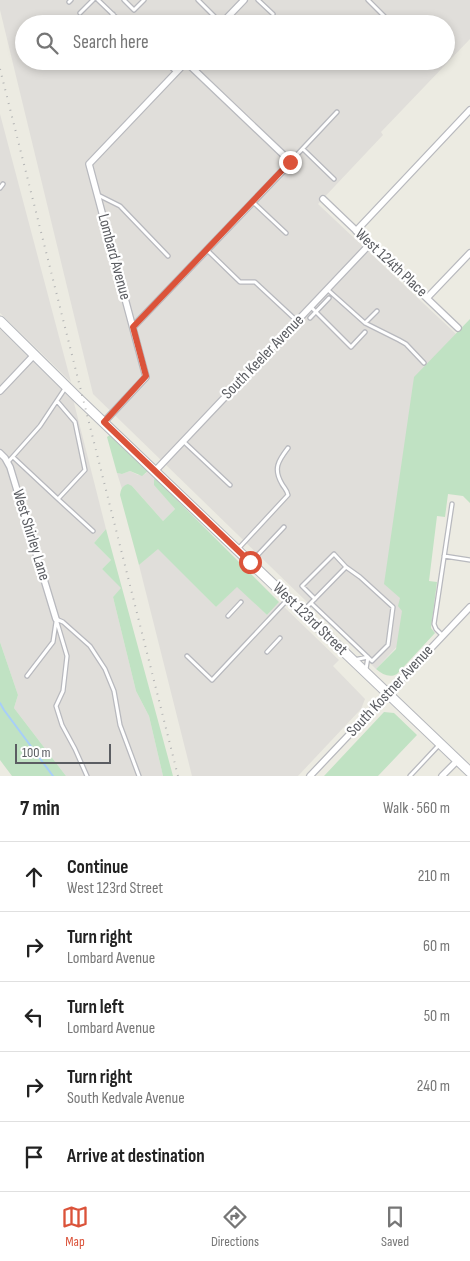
<!DOCTYPE html>
<html lang="en">
<head>
<meta charset="utf-8">
<style>
  body { margin:0; font-family:"Sofia Sans Condensed",sans-serif; background:#f2f2f2; color:#222 }
  .scale { position:absolute; left:15px; bottom:12px; width:96px; box-sizing:border-box; padding-left:5px; border:2px solid #5b5d62; border-top:0; font-size:14px; line-height:18px; white-space:nowrap; color:#5b5d62; -webkit-text-stroke:4px #fff; paint-order:stroke }
  .stop { position:absolute; width:15px; height:15px; margin:-11px; border:4px solid #db533a; border-radius:50%; background:#fff }
  .stop.end { background:#db533a; border-color:#fff; box-shadow:0 1px 5px #0008 }
  .list { margin:0; padding:0; list-style:none }
  h2 { display:flex; justify-content:space-between; align-items:center; height:65px; margin:0; padding:0 20px; font-size:21px }
  h2 small { font-size:16px; font-weight:400; color:#767676 }
  .list li { display:grid; grid-template-columns:32px 1fr auto; gap:15px; align-items:center; box-sizing:border-box; height:70px; padding:0 20px; border-top:1px solid #e0e0e0 }
  .list b { display:block; font-size:19px; white-space:nowrap }
  .list p { margin:0; font-size:16px; white-space:nowrap; color:#767676 }
  .list em { font-size:16px; font-style:normal; color:#767676 }
  .icon { flex:none; width:28px; height:28px; fill:none; stroke:currentColor; stroke-width:2; stroke-linecap:round; stroke-linejoin:round }
  .map { position:relative; flex:none; width:470px; height:776px; overflow:hidden }
  .search { position:absolute; background:#fff; box-shadow:0 2px 8px #0003; left:15px; right:15px; top:15px; height:55px; display:flex; align-items:center; gap:12px; box-sizing:border-box; padding:0 18px; border-radius:28px; color:#767676; font-size:19px }
  .sheet { height:415px; background:#fff }
  nav { display:flex; justify-content:space-around; align-items:center; box-sizing:border-box; height:70px; border-top:1px solid #e0e0e0; background:#fff; font-size:14px; color:#767676 }
  nav a { display:grid; justify-items:center; gap:2px }
  nav .on { color:#db533a }
  .map>svg:first-child { display:block }
  .industrial { fill:#e0deda; fill-rule:evenodd }
  .green { fill:#c0e2c3 }
  .lines { fill:none; stroke-linecap:round; stroke-linejoin:round }
  .stream { stroke:#a7cef8; stroke-width:2 }
  .lane-casing { stroke:#b8b9be; stroke-width:5.5 }
  .street-casing { stroke:#b8b9be; stroke-width:8 }
  .secondary-casing { stroke:#b6b8bd; stroke-width:11 }
  .lane { stroke:#fff; stroke-width:3 }
  .street { stroke:#fff; stroke-width:5.5 }
  .secondary { stroke:#fff; stroke-width:9 }
  .rail { stroke:#b3b4b4; stroke-width:2; stroke-dasharray:1 6; stroke-linecap:butt }
  .route { stroke:#db533a; stroke-width:6 }
  .labels { text-anchor:middle; dominant-baseline:central; stroke-width:4.5; stroke-linejoin:round; paint-order:stroke }
  .street-label { font-size:16px; fill:#5b5d62; stroke:#fff }
</style>
</head>
<body>
<div class="map">
<svg width="470" height="776" viewBox="0 0 470 776">
  <rect width="100%" height="100%" fill="#ecebe2"/>
  <path class="industrial" d="M0,0H470V39L381,132L383,135L318,204L456,334L435,356L404,639L376,669L93,394L0,10ZM24,24H446V61H24Z
    M0,114L71,382L0,313Z
    M0,329L73,399L106,529L94,543L111,560L102,569L122,588L113,597L136,691L149,716L163,776H66L14,708L18,695L0,642Z
    M130,471L138,475L145,474L148,471L155,478L154,481V484L175,509L163,521L132,486H124L122,489L117,473L122,474Z
    M158,548L216,607L237,586L267,615L279,602L339,660L333,666L365,699L361,709L298,776H192L139,565Z"/>
  <path class="green" d="M470,319V503L463,496L448,494L445,517L437,516L429,581L437,582L431,628L435,633L397,674C390,678 383,675 376,669L396,649L402,611L398,606L400,598L384,584L414,377Z
    M110,435L148,471L142,476L130,471L122,474L117,473L107,437Z
    M155,478L279,602L267,615L237,587L216,607L158,549L139,565L120,495C121,489 122,486 128,484L132,486L163,521L175,509L154,485V480Z
    M106,529L173,776H163L149,716L136,691L113,597L121,588L102,569L111,560L94,543Z
    M0,642L18,695L14,708L66,776H12L0,760Z
    M384,712L394,713L417,735L378,776H324Z"/>
  <g class="lines">
    <path class="stream" d="M0,703L4,710L53,776"/>
    <defs>
      <path id="lane" d="M98,0L123,24
        M124,0L134,10L144,0
        M198,0L221,23
        M258,0L273,14
        M368,0L392,24
        M69,2L71,0
        M80,13L93,0
        M105,24L113,14
        M164,61L176,72
        M429,61L431,63
        M303,149L334,179
        M291,161L337,112
        M0,188L3,184
        M98,195L120,206L168,256
        M253,202L286,233
        M207,250L240,282H255L297,321
        M328,290L365,323L399,340L406,344L424,363
        M311,307L351,347L365,332
        M310,318L329,298
        M365,323L377,311
        M183,441L230,485
        M13,457L58,499L85,470L75,422L57,401
        M8,462L40,426L66,387
        M58,499L93,531
        M238,549L288,495C287,490 285,489 282,484C273,469 278,461 288,448
        M444,556L470,560
        M251,562L284,527
        M315,599L302,586L334,554L346,567
        M303,611L346,567L360,577L393,607L388,645L372,661L311,603
        M228,616L241,602
        M56,619L63,622L90,646L105,669L114,691L120,725L139,776
        M56,619L67,656L63,691L56,706L62,725L75,749L87,776
        M442,635L436,629L434,624L452,504
        M267,652L280,638
        M187,656L212,680L288,599
        M354,660L368,657L366,669
        M27,676L53,642L56,622
        M410,776L439,745"/>
      <path id="street" d="M221,24L244,0
        M323,199L458,328
        M356,231L470,110
        M427,298L470,253
        M133,327L291,162L186,62
        M0,391L35,354
        M104,422L146,377L89,164L187,61
        M0,453L5,458L10,467L56,619
        M155,471L370,244
        M310,776L470,607
        M442,776L458,760"/>
      <path id="secondary" d="M0,321L78,398L470,772"/>
    </defs>
    <use href="#lane" class="lane-casing"/>
    <use href="#street" class="street-casing"/>
    <use href="#secondary" class="secondary-casing"/>
    <use href="#lane" class="lane"/>
    <use href="#street" class="street"/>
    <use href="#secondary" class="secondary"/>
    <path class="rail" d="M0,69L178,776"/>
  </g>
  <g class="lines">
    <path class="route" d="M250,562L104,422L146,376L133,327L290,162"/>
  </g>
  <g class="labels">
    <g class="street-label">
      <text transform="translate(114 257) rotate(75)">Lombard Avenue</text>
      <text transform="translate(391 263) rotate(43)">West 124th Place</text>
      <text transform="translate(263 357) rotate(-46)">South Keeler Avenue</text>
      <text transform="translate(31 535) rotate(73)">West Shirley Lane</text>
      <text transform="translate(310 619) rotate(44)">West 123rd Street</text>
      <text transform="translate(390 691) rotate(-47)">South Kostner Avenue</text>
    </g>
  </g>
</svg>
<div class="scale">100 m</div>
<div class="stop" style="left:250px;top:562px"></div>
<div class="stop end" style="left:290px;top:162px"></div>
<div class="search"><svg class="icon" aria-label="search" viewBox="0 0 24 24"><circle cx="10" cy="10" r="6"/><path d="M15 15l6 6"/></svg>Search here</div>
</div>
<section class="sheet">
<h2>7 min<small>Walk · 560 m</small></h2>
<ul class="list">
<li><svg class="icon" aria-label="ahead" viewBox="0 0 24 24"><path d="M12 20V5M6 11l6-6 6 6"/></svg><div><b>Continue</b><p>West 123rd Street</p></div><em>210 m</em></li>
<li><svg class="icon" aria-label="right" viewBox="0 0 24 24"><path d="M7 20v-9h11M14 6l5 5-5 5"/></svg><div><b>Turn right</b><p>Lombard Avenue</p></div><em>60 m</em></li>
<li><svg class="icon" aria-label="left" viewBox="0 0 24 24"><path d="M17 20v-9H6M10 6l-5 5 5 5"/></svg><div><b>Turn left</b><p>Lombard Avenue</p></div><em>50 m</em></li>
<li><svg class="icon" aria-label="right" viewBox="0 0 24 24"><path d="M7 20v-9h11M14 6l5 5-5 5"/></svg><div><b>Turn right</b><p>South Kedvale Avenue</p></div><em>240 m</em></li>
<li><svg class="icon" aria-label="arrive" viewBox="0 0 24 24"><path d="M6 21V4h12l-3 4 3 4H6"/></svg><div><b>Arrive at destination</b></div></li>
</ul>
</section>
<nav>
<a class="on"><svg class="icon" aria-label="map" viewBox="0 0 24 24"><path d="M3 6l6-2 6 2 6-2v14l-6 2-6-2-6 2zM9 4v14M15 6v14"/></svg>Map</a>
<a><svg class="icon" aria-label="directions" viewBox="0 0 24 24"><path d="M12 3l9 9-9 9-9-9zM9 14v-3h6M13 9l2 2-2 2"/></svg>Directions</a>
<a><svg class="icon" aria-label="saved" viewBox="0 0 24 24"><path d="M7 4h10v16l-5-4-5 4z"/></svg>Saved</a>
</nav>
</body>
</html>
